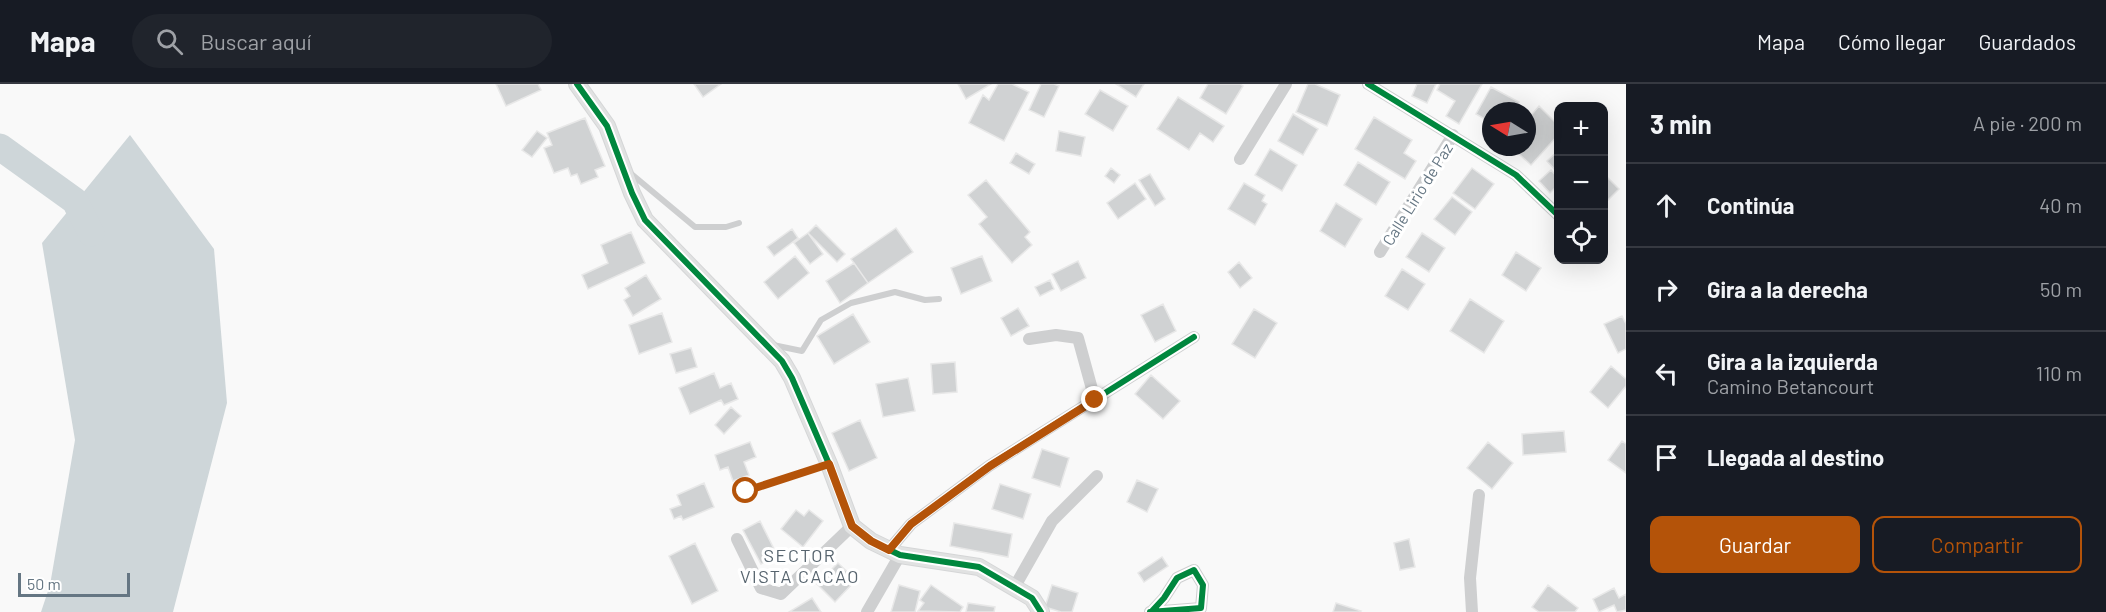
<!DOCTYPE html>
<html lang="es">
<head>
<meta charset="utf-8">
<style>
  body { margin:0; font-family:Barlow,sans-serif; background:#20242c; color:#f1f3f6 }
  .controls { position:absolute; right:18px; top:18px; display:grid; overflow:hidden; border-radius:12px; box-shadow:0 6px 24px #0002 }
  .controls button { width:54px; height:54px; display:grid; place-items:center; padding:0; border:0; border-bottom:2px solid #363941; background:#171b24; color:#f1f3f6; font:30px sans-serif }
  .compass { position:absolute; left:1482px; top:18px; width:54px; height:54px; border-radius:50%; background:#171b24; box-shadow:0 6px 24px #0002; rotate:281deg }
  .scale { position:absolute; left:18px; bottom:15px; width:112px; box-sizing:border-box; padding-left:6px; border:3px solid #657683; border-top:0; font-size:16px; line-height:21px; white-space:nowrap; color:#657683; -webkit-text-stroke:4px #fff; paint-order:stroke }
  .stop { position:absolute; width:18px; height:18px; margin:-14px; border:4px solid #b45309; border-radius:50%; background:#fff }
  .stop.end { background:#b45309; border-color:#fff; box-shadow:0 2px 6px #0008 }
  .list { margin:0; padding:0; list-style:none }
  h2 { display:flex; justify-content:space-between; align-items:center; height:78px; margin:0; padding:0 24px; font-size:26px }
  h2 small { font-size:20px; font-weight:400; color:#9ea1a6 }
  .list li { display:grid; grid-template-columns:39px 1fr auto; gap:18px; align-items:center; box-sizing:border-box; height:84px; padding:0 24px; border-top:2px solid #363941 }
  .list b { display:block; font-size:22px; white-space:nowrap }
  .list p { margin:0; font-size:20px; white-space:nowrap; color:#9ea1a6 }
  .list em { font-size:20px; font-style:normal; color:#9ea1a6 }
  .actions { display:flex; gap:12px; padding:18px 24px }
  .actions a { flex:1; padding:14px 0; border:2px solid #b45309; border-radius:12px; text-align:center; font-size:21px; color:#b45309 }
  .actions .main { background:#b45309; color:#fff }
  .icon { flex:none; width:33px; height:33px; fill:none; stroke:currentColor; stroke-width:2; stroke-linecap:round; stroke-linejoin:round }
  .map { position:relative; flex:none; width:1626px; height:528px; overflow:hidden }
  header { display:flex; align-items:center; gap:36px; box-sizing:border-box; height:84px; padding:0 30px; background:#171b24; border-bottom:2px solid #363941 }
  header strong { font-size:28px }
  nav { display:flex; gap:33px; margin-inline-start:auto; font-size:21px }
  .search { width:420px; height:54px; background:#20242c; display:flex; align-items:center; gap:15px; box-sizing:border-box; padding:0 21px; border-radius:33px; color:#9ea1a6; font-size:22px }
  main { display:flex }
  aside { flex:1; background:#171b24 }
  .map>svg:first-child { display:block }
  .water { fill:#ced6d9 }
  .lines { fill:none; stroke-linecap:round; stroke-linejoin:round }
  .river { stroke:#ced6d9; stroke-width:27 }
  .building { fill:#d0d2d3; stroke:#e8e8e8; stroke-width:1.5 }
  .secondary-casing { stroke:#d5d6d7; stroke-width:18 }
  .lane { stroke:#cecfd0; stroke-width:6 }
  .street { stroke:#cecfd0; stroke-width:12 }
  .secondary { stroke:#e1e2e2; stroke-width:16 }
  .cycleway-casing { stroke:#fff; stroke-width:10 }
  .cycleway { stroke:#00873e; stroke-width:6 }
  .route { stroke:#b45309; stroke-width:8 }
  .labels { text-anchor:middle; dominant-baseline:central; stroke-width:6; stroke-linejoin:round; paint-order:stroke }
  .street-label { font-size:16px; fill:#657683; stroke:#fff }
  .neighbourhood-label { font-size:18px; letter-spacing:1.5px; fill:#57646e; stroke:#fff }
</style>
</head>
<body>
<header>
<strong>Mapa</strong>
<div class="search"><svg class="icon" aria-label="search" viewBox="0 0 24 24"><circle cx="10" cy="10" r="6"/><path d="M15 15l6 6"/></svg>Buscar aquí</div>
<nav><a>Mapa</a><a>Cómo llegar</a><a>Guardados</a></nav>
</header>
<main>
<div class="map">
<svg width="1626" height="528" viewBox="0 0 1626 528">
  <rect width="100%" height="100%" fill="#f9f9f9"/>
  <path class="water" d="M130,51L214,165L227,319L173,528H41L50,501L75,356L42,159Z"/>
  <g class="lines">
    <path class="river" d="M0,63L75,117L91,149"/>
  </g>
  <path class="building" d="M496,0H538L541,6L506,22Z
    M694,0H721L703,13Z
    M958,0H991L966,15Z
    M998,0H1012L1029,8L1004,57L969,39L983,11L989,16Z
    M1041,0H1054L1059,2L1044,33L1029,26Z
    M1116,0H1144L1136,13Z
    M1208,0H1240L1243,2L1226,30L1200,14Z
    M1308,0H1315L1340,11L1327,42L1296,28Z
    M1417,0H1436L1427,19L1412,12Z
    M1440,0H1482L1459,40L1446,32L1455,17L1437,6Z
    M1491,3L1519,18L1515,27H1491V56L1483,52L1490,38L1476,30Z
    M1100,6L1128,22L1113,47L1085,30Z
    M1178,13L1224,42L1213,58L1200,49L1189,66L1157,45Z
    M1539,22L1558,41V51L1531,81L1519,70L1527,63V36Z
    M1293,30L1318,45L1303,71L1278,57Z
    M1374,33L1412,56L1404,69L1416,77L1405,95L1355,65Z
    M585,34L605,82L595,86L598,93L581,100L577,90L571,92L568,84L554,89L544,64L552,61L547,49Z
    M537,47L547,54L532,73L522,66Z
    M1059,47L1085,53L1081,72L1056,67Z
    M1270,65L1297,81L1282,107L1255,91Z
    M1558,67V89L1547,77Z
    M1016,69L1035,80L1029,90L1010,79Z
    M1358,78L1390,98L1376,121L1344,101Z
    M1111,84L1120,91L1114,99L1105,92Z
    M1472,84L1494,100L1475,125L1453,109Z
    M1551,86L1558,94V101L1550,109L1539,97Z
    M1150,90L1165,115L1155,122L1139,96Z
    M1606,92L1619,105L1604,120V94Z
    M986,96L1030,148L1025,153L1032,161L1012,179L979,140L987,133L968,111Z
    M1135,99L1146,115L1118,135L1107,119Z
    M1244,99L1265,111L1262,117L1267,120L1255,141L1228,125Z
    M1452,113L1472,128L1455,151L1434,135Z
    M1336,119L1362,135L1345,163L1320,147Z
    M816,141L845,170L837,178L808,149Z
    M896,144L913,168L868,199L851,175Z
    M792,145L798,154L774,172L767,163Z
    M631,148L645,179L588,205L582,191L608,179L601,161Z
    M808,149L823,170L810,180L794,159Z
    M1422,149L1445,164L1429,188L1406,173Z
    M1516,168L1541,184L1526,207L1502,191Z
    M795,172L809,189L778,215L764,198Z
    M982,172L992,197L961,210L951,184Z
    M1078,177L1086,194L1061,207L1052,190Z
    M1239,178L1252,194L1240,204L1228,188Z
    M854,179L868,199L840,219L826,197Z
    M1402,185L1425,200L1408,226L1385,212Z
    M646,191L661,215L633,232L624,216L630,212L625,204Z
    M1050,196L1054,205L1040,212L1035,203Z
    M1470,215L1504,237L1484,269L1450,247Z
    M1163,220L1176,247L1155,258L1141,231Z
    M1018,224L1029,242L1011,252L1001,234Z
    M1254,225L1277,239L1255,274L1232,260Z
    M662,229L672,258L639,270L629,241Z
    M853,230L870,258L834,280L817,252Z
    M1622,232L1626,240V265L1618,269L1604,240Z
    M691,264L697,283L676,289L670,270Z
    M955,278L957,308L933,310L931,280Z
    M1611,282L1626,295V302L1608,324L1590,308Z
    M714,289L720,304L731,299L738,315L724,321L721,316L690,330L679,304Z
    M1151,291L1180,317L1163,335L1135,310Z
    M908,294L915,327L883,333L876,300Z
    M731,323L741,332L724,350L715,341Z
    M860,336L877,374L849,387L832,349Z
    M1564,347L1566,368L1523,371L1522,350Z
    M1622,357L1626,360V389L1608,376Z
    M750,358L756,373L744,378L749,391L733,397L728,383L720,386L715,371Z
    M1488,358L1513,379L1492,405L1467,384Z
    M1042,365L1069,374L1060,403L1032,394Z
    M1137,396L1158,405L1147,428L1127,418Z
    M704,399L714,423L683,436L681,432L674,435L670,425L681,421L677,411Z
    M1000,400L1031,410L1023,435L992,425Z
    M796,426L804,432L809,426L823,437L803,463L781,445Z
    M760,437L777,471L761,480L743,446Z
    M954,439L1012,450L1008,473L950,462Z
    M1409,455L1415,483L1400,486L1394,459Z
    M695,459L718,507L692,520L669,472Z
    M1162,473L1168,482L1144,498L1138,489Z
    M838,479L856,496L835,518L817,500Z
    M899,501L920,507L915,528H891Z
    M931,501L963,523L960,528L918,527L924,519L920,516Z
    M1052,501L1078,509L1072,528H1061L1045,523Z
    M1548,501L1578,524L1575,528H1539L1532,523Z
    M1614,504L1619,514L1626,510V526L1617,528L1614,521L1599,528L1593,515Z
    M812,514L821,528H789Z
    M968,519L995,523L994,528H966Z
    M1336,519L1361,527L1360,528H1333Z"/>
  <g class="lines">
    <defs>
      <path id="secondary" d="M577,0L607,42L632,109L645,136L782,277L792,294L829,380L852,442L871,457L900,471L979,483L1032,514L1041,528"/>
    </defs>
    <use href="#secondary" class="secondary-casing"/>
    <path class="lane" d="M629,88L695,143H726L739,139
      M773,261L802,267L821,236L851,219L895,208L925,216L939,215
      M746,407L828,380"/>
    <path class="street" d="M1368,0L1516,91L1558,131
      M1240,75L1286,0
      M1380,168L1453,51
      M1029,255L1056,251L1078,254L1095,316
      M737,455L761,504L781,510L852,442
      M889,466L911,440L989,382L1194,253
      M1014,504L1052,437L1097,392
      M867,528L900,471
      M1150,528L1201,524L1203,501L1194,486L1177,494L1164,514L1152,527
      M1472,528L1470,494L1479,411"/>
    <use href="#secondary" class="secondary"/>
    <defs>
      <path id="cycleway" d="M577,0L607,42L632,109L645,136L782,277L792,294L829,380L852,442L871,457L900,471L979,483L1032,514L1041,528
        M1368,0L1516,91L1558,131
        M889,466L911,440L989,382L1194,253
        M1150,528L1201,524L1203,501L1194,486L1177,494L1164,514L1152,527"/>
    </defs>
    <use href="#cycleway" class="cycleway-casing"/>
    <use href="#cycleway" class="cycleway"/>
  </g>
  <g class="lines">
    <path class="route" d="M746,407L829,380L852,442L871,457L889,466L911,440L990,382L1095,316"/>
  </g>
  <g class="labels">
    <g class="street-label">
      <text transform="translate(1417 110) rotate(-58)">Calle Lirio de Paz</text>
    </g>
    <g class="neighbourhood-label">
      <text x="800" y="471">SECTOR<tspan x="800" dy="21">VISTA CACAO</tspan></text>
    </g>
  </g>
</svg>
<div class="controls">
<button>+</button>
<button>−</button>
<button><svg class="icon" aria-label="locate" viewBox="0 0 24 24"><circle cx="12" cy="12" r="6"/><path d="M12 2v4M12 18v4M2 12h4M18 12h4"/></svg></button>
</div>
<svg class="compass" viewBox="-18 -18 36 36"><path d="M0-13l5 13h-10z" fill="#e53935"/><path d="M0 13l5-13h-10z" fill="#9ea1a6"/></svg>
<div class="scale">50 m</div>
<div class="stop" style="left:746px;top:407px"></div>
<div class="stop end" style="left:1095px;top:316px"></div>
</div>
<aside>
<h2>3 min<small>A pie · 200 m</small></h2>
<ul class="list">
<li><svg class="icon" aria-label="ahead" viewBox="0 0 24 24"><path d="M12 20V5M6 11l6-6 6 6"/></svg><div><b>Continúa</b></div><em>40 m</em></li>
<li><svg class="icon" aria-label="right" viewBox="0 0 24 24"><path d="M7 20v-9h11M14 6l5 5-5 5"/></svg><div><b>Gira a la derecha</b></div><em>50 m</em></li>
<li><svg class="icon" aria-label="left" viewBox="0 0 24 24"><path d="M17 20v-9H6M10 6l-5 5 5 5"/></svg><div><b>Gira a la izquierda</b><p>Camino Betancourt</p></div><em>110 m</em></li>
<li><svg class="icon" aria-label="arrive" viewBox="0 0 24 24"><path d="M6 21V4h12l-3 4 3 4H6"/></svg><div><b>Llegada al destino</b></div></li>
</ul>
<div class="actions"><a class="main">Guardar</a><a>Compartir</a></div>
</aside>
</main>
</body>
</html>
